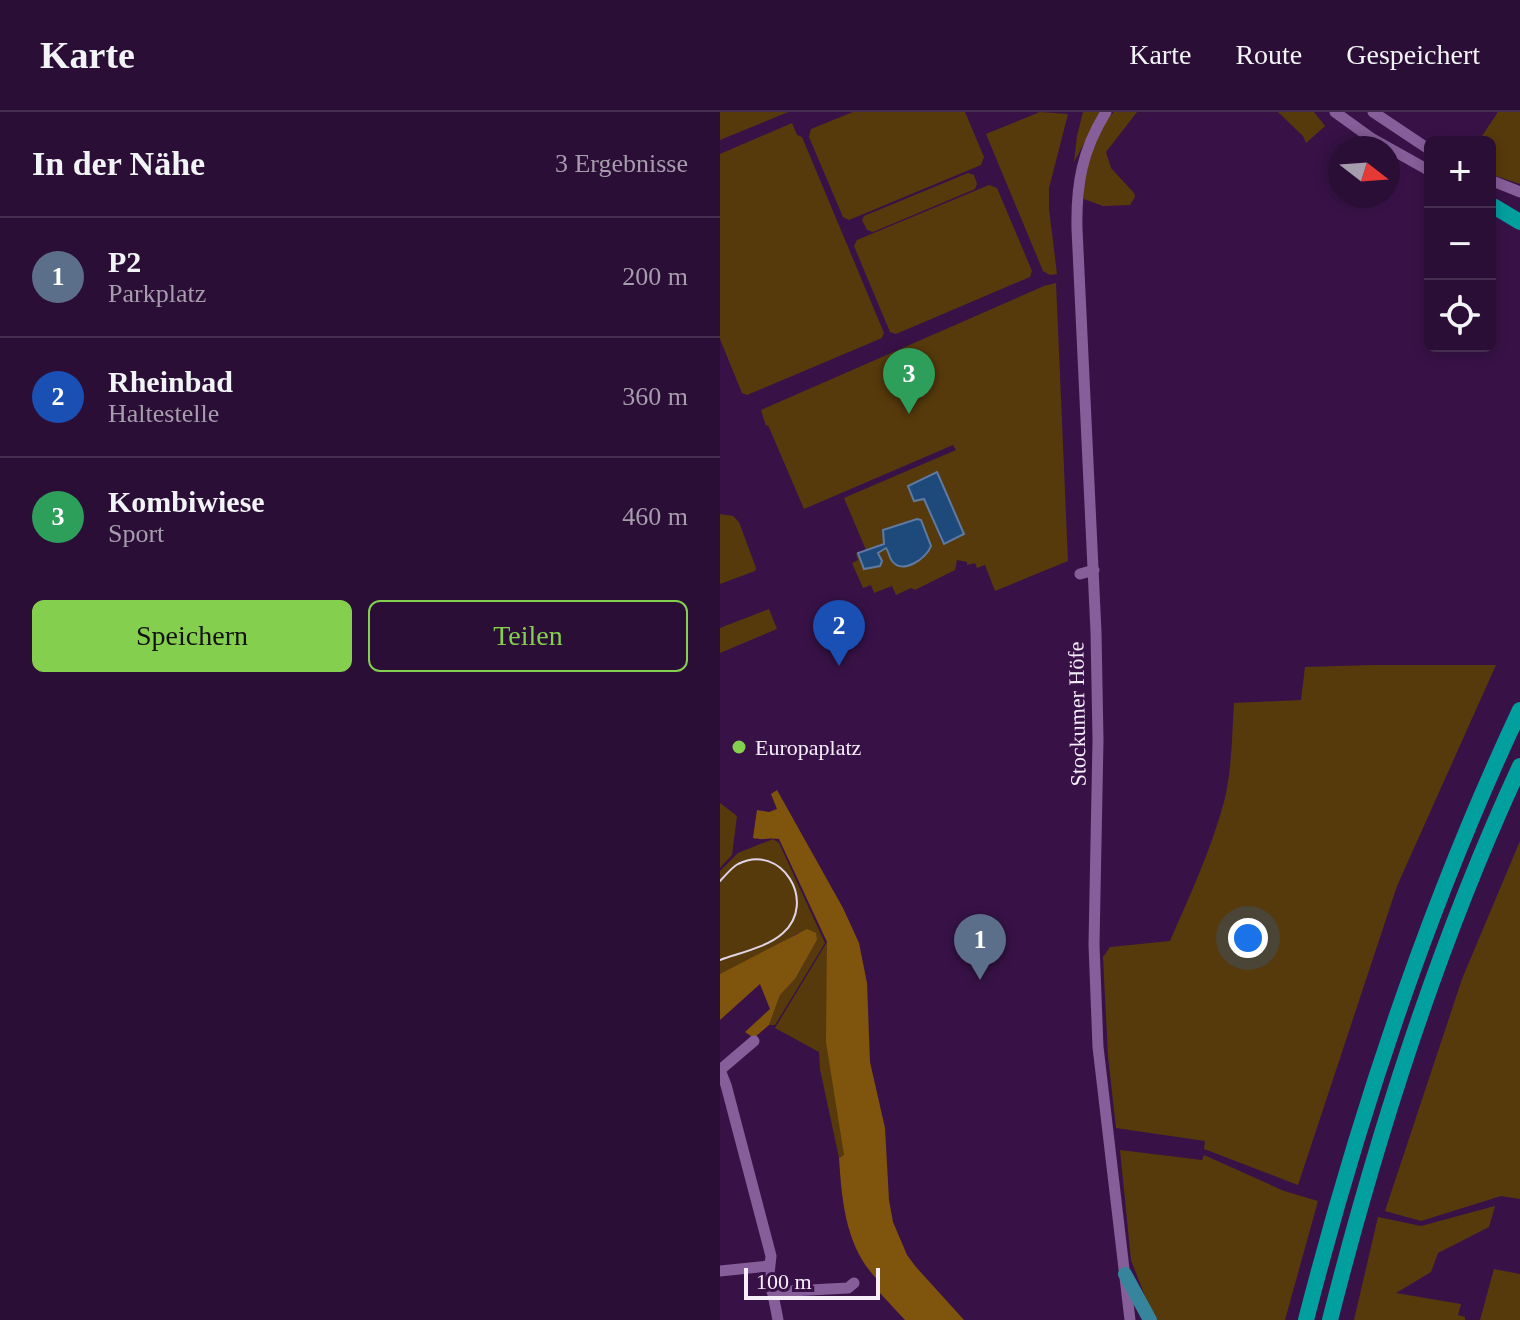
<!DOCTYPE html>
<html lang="de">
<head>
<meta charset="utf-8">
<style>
  body { margin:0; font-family:"Times New Roman",serif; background:#361c41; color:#f1f3f6 }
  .controls { position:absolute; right:24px; top:24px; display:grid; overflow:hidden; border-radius:12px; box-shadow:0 4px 12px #0003 }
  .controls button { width:72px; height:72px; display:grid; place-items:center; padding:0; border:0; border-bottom:2px solid #462e50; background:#2a0e35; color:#f1f3f6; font:40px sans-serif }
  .compass { position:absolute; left:608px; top:24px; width:72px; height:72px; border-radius:50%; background:#2a0e35; box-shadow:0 4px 12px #0003; rotate:107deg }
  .scale { position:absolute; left:24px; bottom:20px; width:136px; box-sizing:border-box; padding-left:8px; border:4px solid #f7eefb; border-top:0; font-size:22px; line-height:28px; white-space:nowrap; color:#f7eefb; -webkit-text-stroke:6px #381247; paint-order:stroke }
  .you { position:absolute; left:528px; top:826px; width:28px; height:28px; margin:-20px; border:6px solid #fff; border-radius:50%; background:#1a73e8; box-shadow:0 0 0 12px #1a73e833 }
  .badge { display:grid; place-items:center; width:52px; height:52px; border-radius:50%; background:#84cf4d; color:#fff; font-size:26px; font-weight:700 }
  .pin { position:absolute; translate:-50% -66px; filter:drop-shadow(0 2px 4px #0008) }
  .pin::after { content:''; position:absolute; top:42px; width:28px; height:24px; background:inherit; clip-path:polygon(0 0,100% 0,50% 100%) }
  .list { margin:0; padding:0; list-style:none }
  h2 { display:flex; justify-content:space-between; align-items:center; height:104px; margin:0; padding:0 32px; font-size:34px }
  h2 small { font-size:26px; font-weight:400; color:#a59cad }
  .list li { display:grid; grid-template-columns:52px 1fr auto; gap:24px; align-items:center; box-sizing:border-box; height:120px; padding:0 32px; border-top:2px solid #462e50 }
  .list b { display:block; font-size:30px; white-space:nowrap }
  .list p { margin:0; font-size:26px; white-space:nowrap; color:#a59cad }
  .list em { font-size:26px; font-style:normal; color:#a59cad }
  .actions { display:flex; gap:16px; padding:24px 32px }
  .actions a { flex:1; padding:18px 0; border:2px solid #84cf4d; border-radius:12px; text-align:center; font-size:28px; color:#84cf4d }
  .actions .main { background:#84cf4d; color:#111 }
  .icon { flex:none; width:44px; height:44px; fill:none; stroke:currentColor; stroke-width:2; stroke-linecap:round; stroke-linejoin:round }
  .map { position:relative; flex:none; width:800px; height:1208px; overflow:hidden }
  header { display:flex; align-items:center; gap:48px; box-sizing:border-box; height:112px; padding:0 40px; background:#2a0e35; border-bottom:2px solid #462e50 }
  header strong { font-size:38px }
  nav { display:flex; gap:44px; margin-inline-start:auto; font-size:28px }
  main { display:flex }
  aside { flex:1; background:#2a0e35 }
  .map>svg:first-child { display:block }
  .green { fill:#573a0c; fill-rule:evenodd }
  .forest { fill:#7f550e }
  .water { fill:#1e497b; stroke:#5f7aa1; stroke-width:2 }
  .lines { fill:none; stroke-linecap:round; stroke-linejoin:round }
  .minor { stroke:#865e99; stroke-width:11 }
  .major { stroke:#37859d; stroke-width:14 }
  .highway { stroke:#029f9f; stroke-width:16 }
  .tram { stroke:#e0d4e6; stroke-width:2 }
  .poi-dot { fill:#84cf4d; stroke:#381247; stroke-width:3 }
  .labels { text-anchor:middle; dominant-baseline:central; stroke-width:6; stroke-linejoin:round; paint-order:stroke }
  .street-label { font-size:22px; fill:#f7eefb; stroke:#381247 }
  .poi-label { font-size:22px; fill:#f7eefb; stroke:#381247; text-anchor:start }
</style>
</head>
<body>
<header>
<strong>Karte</strong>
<nav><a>Karte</a><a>Route</a><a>Gespeichert</a></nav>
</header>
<main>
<aside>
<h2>In der Nähe<small>3 Ergebnisse</small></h2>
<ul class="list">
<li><span class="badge" style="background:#5c6f8a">1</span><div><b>P2</b><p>Parkplatz</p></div><em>200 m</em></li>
<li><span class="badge" style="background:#1a4fb4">2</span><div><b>Rheinbad</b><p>Haltestelle</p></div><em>360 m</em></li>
<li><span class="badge" style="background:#2e9e5b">3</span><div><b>Kombiwiese</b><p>Sport</p></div><em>460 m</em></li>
</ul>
<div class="actions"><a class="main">Speichern</a><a>Teilen</a></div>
</aside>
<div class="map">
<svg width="800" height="1208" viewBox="0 0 800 1208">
  <rect width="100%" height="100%" fill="#381247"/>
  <path class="green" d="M0,0H68L0,28Z
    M133,0H245L264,45L261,53L129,108L123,105L89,25L91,17Z
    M320,0L348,2L329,76V97L337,162L330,163L323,159L266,22Z
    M363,0H381L354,50L357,24Z
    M394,0H417L386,40L391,56L414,81L415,85L410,93L383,94L364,87C359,63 376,17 394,0Z
    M558,0H594L605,14L586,31L583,24Z
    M778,0H800V72L770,62V30H758Z
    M72,11L77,23L82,25L164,221L162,226L27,283L22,281L0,227V42Z
    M248,61L254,63L257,72L255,77L153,120L147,118L142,108L144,104Z
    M269,73L277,76L312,159L310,165L176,222L170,220L134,134L137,128Z
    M336,171L348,449L275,479L265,453L257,456L255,451L247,453V450L237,448L235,458L195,478L191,476L176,483L172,474L154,481L151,473L143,476L132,451L138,448L136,442L138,441L144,457L162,449L159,439L168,437L197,407L176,415L164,432L146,438L124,386L236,338L233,333L84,397L48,313L46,314L41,298L324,174ZM217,360L244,422L222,431L204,387L188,373Z
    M0,402L13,404L19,410L36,456L35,459L0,472Z
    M49,497L57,517L0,541V516Z
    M654,553H776L677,774L578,1073L484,1037L485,1029L396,1016L388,944L383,845L390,835L450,829C470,783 491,738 504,690C512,658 512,623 514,591L581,588L585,555Z
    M0,691L17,704L12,743L0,756Z
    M53,727L59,731L105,831L55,913H49L60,883L75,867L97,828L78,821L51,838L0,862V759L18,741Z
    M800,729V1087L781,1084L701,1109L665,1099L742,867Z
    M107,830L124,1043L119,1046L100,957L99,940L55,916Z
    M400,1038L482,1048L484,1043L564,1079L598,1089L565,1208H434L411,1148Z
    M775,1094L769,1115L718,1141L711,1160L676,1181L741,1192L738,1203L745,1205V1208H634L658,1105L701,1114Z
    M774,1157L800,1162V1208H760Z"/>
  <path class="forest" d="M57,678L123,796L139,831L147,871L150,950L165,1016L169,1088L173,1110L187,1143L196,1155L244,1208H185L159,1180L160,1170C126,1138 122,1091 119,1046L124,1043L106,930L107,830L59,727C49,725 44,729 33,726L37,698L49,700L57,697L51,682Z
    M87,817L96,821L97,828L75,867L60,883L49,913L34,926L25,920L50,897L40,872L0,908V862Z"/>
  <path class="water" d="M217,360L244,422L224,432L204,387L194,389L188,374Z
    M197,407L201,408L211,434C207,446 183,463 172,449C169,445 169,440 166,436L158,441L162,449L160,454L144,457L138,441L164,432L163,418Z"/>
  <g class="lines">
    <path class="minor" d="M386,0C362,38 356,73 357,117L376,520L378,628L374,833L378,935L410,1208
      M615,0L651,26L710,59
      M653,0L710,38
      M770,68L800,80
      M360,462L374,458
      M0,958L6,973L51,1144L49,1162L58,1208
      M0,958L34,929
      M0,1159L48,1154
      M52,1180L128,1176L134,1171"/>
    <path class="major" d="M405,1162L430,1208"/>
    <path class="highway" d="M775,95L800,110
      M586,1208C640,998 708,794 800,598
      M610,1208C658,1019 718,831 800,654"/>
    <path class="tram" d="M0,769C6,763 11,756 18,752C61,730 98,790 63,821C48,835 19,841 0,848"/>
  </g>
  <circle class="poi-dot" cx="19" cy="635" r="8"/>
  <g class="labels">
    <g class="street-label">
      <text transform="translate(357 602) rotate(-91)">Stockumer Höfe</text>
    </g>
    <g class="poi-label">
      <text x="35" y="635">Europaplatz</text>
    </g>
  </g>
</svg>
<div class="controls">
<button>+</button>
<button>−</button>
<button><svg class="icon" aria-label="locate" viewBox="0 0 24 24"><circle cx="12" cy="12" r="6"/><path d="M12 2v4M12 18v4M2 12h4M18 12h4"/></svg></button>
</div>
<svg class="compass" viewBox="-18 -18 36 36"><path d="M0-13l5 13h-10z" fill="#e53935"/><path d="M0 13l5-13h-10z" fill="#a59cad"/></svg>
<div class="scale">100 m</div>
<div class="you"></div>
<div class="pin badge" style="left:260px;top:868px;background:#5c6f8a">1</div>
<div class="pin badge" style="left:119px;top:554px;background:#1a4fb4">2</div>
<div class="pin badge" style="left:189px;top:302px;background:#2e9e5b">3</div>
</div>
</main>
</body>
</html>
